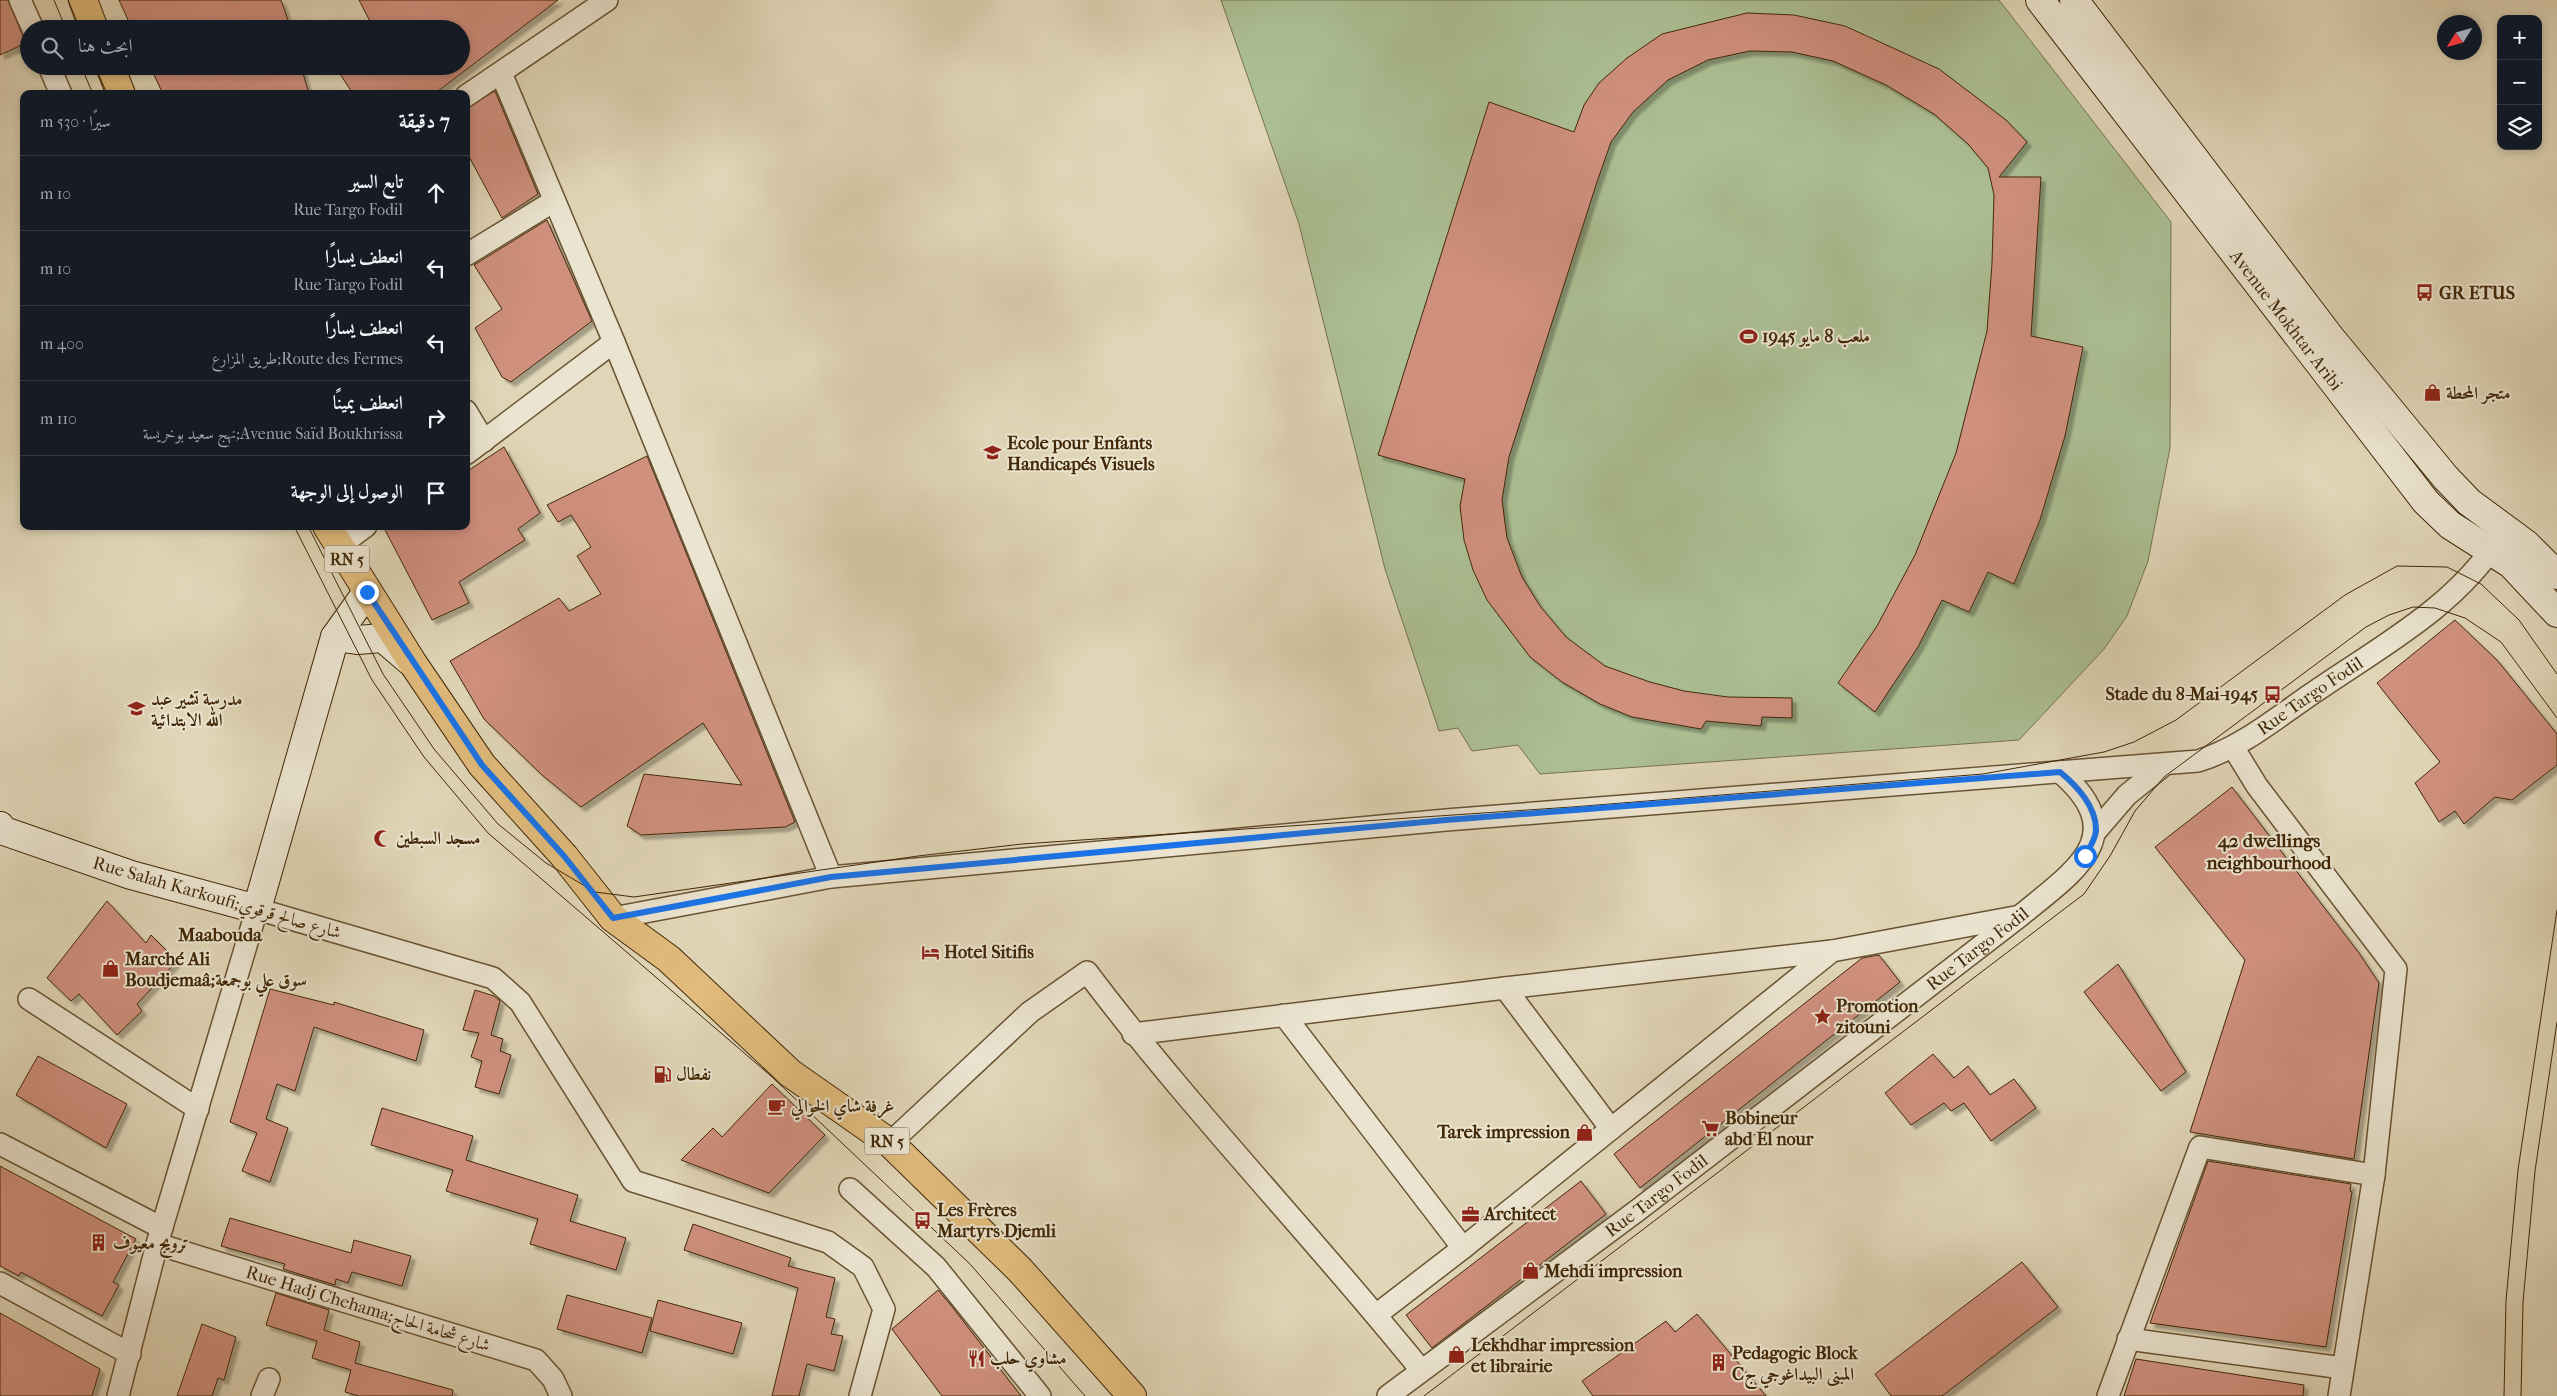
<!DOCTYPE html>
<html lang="ar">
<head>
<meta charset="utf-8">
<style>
  body { margin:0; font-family:"IM FELL French Canon",Amiri,serif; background:#20242c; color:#f1f3f6; direction:rtl }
  .controls { position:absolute; right:15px; top:15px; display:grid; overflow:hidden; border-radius:10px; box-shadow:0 2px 8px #0003 }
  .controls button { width:45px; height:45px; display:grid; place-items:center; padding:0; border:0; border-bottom:1px solid #363941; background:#171b24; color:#f1f3f6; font:25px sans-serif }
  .compass { position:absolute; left:2437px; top:15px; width:45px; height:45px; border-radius:50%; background:#171b24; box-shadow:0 2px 8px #0003; rotate:233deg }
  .stop { position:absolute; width:15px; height:15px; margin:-11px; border:4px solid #1a73e8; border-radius:50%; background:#fff }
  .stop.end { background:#1a73e8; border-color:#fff; box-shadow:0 1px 5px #0008 }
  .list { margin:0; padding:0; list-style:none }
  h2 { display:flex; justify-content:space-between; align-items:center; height:65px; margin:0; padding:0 20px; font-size:21px }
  h2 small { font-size:16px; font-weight:400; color:#9ea1a6 }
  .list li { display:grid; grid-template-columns:32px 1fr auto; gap:15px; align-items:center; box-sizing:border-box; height:75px; padding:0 20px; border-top:1px solid #363941 }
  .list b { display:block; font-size:19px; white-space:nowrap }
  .list p { margin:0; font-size:16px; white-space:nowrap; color:#9ea1a6 }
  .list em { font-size:16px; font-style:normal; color:#9ea1a6 }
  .icon { flex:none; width:28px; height:28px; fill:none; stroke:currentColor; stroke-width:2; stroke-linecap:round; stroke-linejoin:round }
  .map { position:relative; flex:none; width:2557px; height:1396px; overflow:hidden; direction:ltr }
  .search { position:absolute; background:#171b24; box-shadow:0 2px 8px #0003; left:20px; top:20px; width:450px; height:55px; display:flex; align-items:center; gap:12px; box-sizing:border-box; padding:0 18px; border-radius:28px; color:#9ea1a6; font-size:19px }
  .panel { position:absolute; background:#171b24; box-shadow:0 2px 8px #0003; left:20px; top:90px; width:450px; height:440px; border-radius:10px; direction:rtl }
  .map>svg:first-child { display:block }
  .green { fill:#acbf94; stroke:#76734d }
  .building { fill:#cf907e; stroke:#412706; filter:url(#shadow) }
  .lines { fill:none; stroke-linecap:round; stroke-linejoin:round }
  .street-casing { stroke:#695332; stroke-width:24 }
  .secondary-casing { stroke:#412706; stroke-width:30 }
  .primary-casing { stroke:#412706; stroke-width:30 }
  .street { stroke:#ebe4d0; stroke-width:21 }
  .secondary { stroke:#ebe4d0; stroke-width:28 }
  .primary { stroke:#e0bb7c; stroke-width:28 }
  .tram { stroke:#412706; stroke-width:1 }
  .route { stroke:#1a73e8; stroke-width:6 }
  .labels { text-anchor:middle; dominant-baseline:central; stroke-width:4; stroke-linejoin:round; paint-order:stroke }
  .shield { fill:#ebe4d0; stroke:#746043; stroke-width:1 }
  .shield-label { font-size:16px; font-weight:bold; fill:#412706 }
  .poi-label { font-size:18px; font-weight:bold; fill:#412706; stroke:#ebe4d0; text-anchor:start }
  .street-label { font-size:18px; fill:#412706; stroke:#ebe4d0 }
  .neighbourhood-label { font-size:19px; font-weight:bold; fill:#412706; stroke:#ebe4d0 }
</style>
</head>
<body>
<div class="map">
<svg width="2557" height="1396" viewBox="0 0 2557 1396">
  <defs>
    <filter id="shadow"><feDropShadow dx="4.5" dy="4.5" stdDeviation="1" flood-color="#0004"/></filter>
  </defs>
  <rect width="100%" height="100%" fill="#e0d6b7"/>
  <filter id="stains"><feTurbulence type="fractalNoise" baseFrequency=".004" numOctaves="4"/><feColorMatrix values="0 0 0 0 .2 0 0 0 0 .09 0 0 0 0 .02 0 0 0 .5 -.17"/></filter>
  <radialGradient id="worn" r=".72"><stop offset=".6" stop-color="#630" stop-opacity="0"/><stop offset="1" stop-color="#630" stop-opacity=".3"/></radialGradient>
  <path class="green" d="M1221,0H1999L2171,222L2170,448L2148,561L2127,616L2104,649L2019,740L1540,774L1518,745L1472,751L1458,728L1439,731L1385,569L1299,224Z"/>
  <path class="building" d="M0,0H8L22,34L28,42L0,55Z
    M119,0H281L291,29H132Z
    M359,0H558L434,94H353L335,66H461V29H374Z
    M1747,13L1794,15L1845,26L1939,69L2006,120L2027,142L1999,177H2041L2031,336L2083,347L2065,436L2040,520L2014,584L1988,572L1969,612L1942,600L1918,647L1875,712L1838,683L1877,626L1915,555L1956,453L1987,331L1992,263L1994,195L1988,168L1968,144L1934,114L1886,85L1833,61L1792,52L1750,51L1708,60L1668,80L1633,112L1611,142L1596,185L1509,457L1502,500L1507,538L1522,577L1540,606L1566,637L1605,666L1650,682L1684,691L1728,697L1792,698V718L1762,717L1761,726L1706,721L1701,729L1632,717L1600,704L1562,682L1530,657L1487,600L1473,570L1464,540L1460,506L1465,479L1378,455L1489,102L1574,132L1584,105L1599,83L1627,58L1662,34Z
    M150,66H301L309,94H163Z
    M495,91L538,194L502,218L466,151V108Z
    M547,220L592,321L511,382L502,377L475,328L502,309L474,265Z
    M504,447L540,513L518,529L525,540L459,582L469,603L432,620L383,526H466V472Z
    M647,456L795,822L785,827L641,835L627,826L644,774L742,785L703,723L581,807L542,775L484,719L450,661L559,598L569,611L601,594L577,556L591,547L571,515L558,522L547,505Z
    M2455,620L2497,660L2557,734V765L2512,800L2495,797L2464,824L2455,811L2439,822L2415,783L2440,762L2377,683Z
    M2232,787L2359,953L2379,983L2354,1159L2190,1132L2245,960L2155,847Z
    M107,901L146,943L151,935L177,961L137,1004L142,1011L117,1035L79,994L71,1001L47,978Z
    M1879,955L1900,982L1640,1188L1614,1154L1862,958Z
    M2118,964L2186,1072L2161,1091L2084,992Z
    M270,989L334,1005V1002L424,1030L416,1061L314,1027L295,1091L277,1084L266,1119L288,1128L270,1182L242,1171L257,1133L230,1122Z
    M475,990L494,996L500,1001L491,1035L503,1039L500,1051L511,1055L499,1094L475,1087L482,1061L471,1057L479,1033L463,1030Z
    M1933,1054L1954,1078L1968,1066L1990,1095L2014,1079L2036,1108L1991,1141L1964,1103L1951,1111L1944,1103L1911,1125L1885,1093Z
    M38,1056L127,1104L106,1148L16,1095Z
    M772,1084L825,1135L769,1193L681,1160L713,1128L722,1137Z
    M382,1108L473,1136L466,1160L578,1195L570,1221L626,1238L616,1270L530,1244L538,1219L446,1191L453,1170L371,1145Z
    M2208,1161L2351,1184L2350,1191L2352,1192L2326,1347L2150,1323Z
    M0,1166L136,1239L113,1282L119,1285L102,1316L21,1272L19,1276L0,1266Z
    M1581,1181L1606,1214L1432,1348L1406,1315Z
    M230,1218L351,1253L354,1240L411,1256L402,1286L352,1272L348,1283L336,1279L335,1285L283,1269L285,1264L221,1246Z
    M693,1224L791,1258L788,1266L835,1278L826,1317L835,1319L831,1334L843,1336L834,1371L807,1364L799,1396H772L798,1288L684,1250Z
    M2022,1262L2058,1307L1942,1396H1891L1875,1374Z
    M938,1290L950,1304L1021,1396H942L892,1329Z
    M276,1293L329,1310L324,1330L360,1342L355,1363L453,1390L452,1396H359L345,1392L351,1370L312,1358L317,1341L266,1325Z
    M567,1295L652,1318L642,1353L557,1329Z
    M658,1300L742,1323L733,1354L650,1331Z
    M0,1313L100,1369L92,1396H0Z
    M1697,1314L1766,1396H1593L1582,1381L1666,1321L1675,1332Z
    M202,1324L236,1337L224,1380L218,1378L212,1396H177Z
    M2136,1359L2304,1385L2303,1396H2124Z"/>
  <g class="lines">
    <defs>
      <g id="street">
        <path d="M20,0L33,29"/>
        <path d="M49,66L61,94"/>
        <path d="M501,73L614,342L831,877"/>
        <path d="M466,96L607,0"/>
        <path d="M466,255L554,201"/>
        <path d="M466,411L484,441"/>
        <path d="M466,454L614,342"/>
        <path d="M339,546L366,526"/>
        <path d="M2233,747L2257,786L2396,969L2374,1175L2339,1396"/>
        <path d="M2096,831L2127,795L2164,765"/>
        <path id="s1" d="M613,918L831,877L1446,820L2198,761C2241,748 2276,718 2313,693C2378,648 2456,607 2499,538"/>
        <path d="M1505,988L1611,1129"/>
        <path d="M29,999L198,1109"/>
        <path d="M1284,1015L1463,1248"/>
        <path d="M1133,1034L1505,988L1832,951L2015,917"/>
        <path d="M890,1143L1030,1012L1087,972C1191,1110 1312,1235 1421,1370"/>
        <path d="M0,1144L162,1228"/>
        <path d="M850,1189L936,1267L1040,1396"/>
        <path d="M157,1244L536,1360L553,1379L561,1396"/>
        <path d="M0,1283L130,1354"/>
        <path d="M1376,1315L1463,1248L1832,951"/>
        <path d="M2128,1339L2343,1368"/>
        <path d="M118,1396L157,1244L257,909L493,978L520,1002L633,1181L828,1242L863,1267L884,1309L860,1396"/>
        <path d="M262,1396L269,1379"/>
        <path id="s2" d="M1388,1396L1638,1210L2020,916C2073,872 2134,836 2060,772"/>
        <path d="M2108,1396L2200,1147L2374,1175"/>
      </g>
      <g id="secondary">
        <path id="s3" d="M2040,0L2426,502L2450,525L2511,564L2557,613"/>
        <path d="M2074,0L2330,337L2446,478L2469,502L2526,544L2557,575"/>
        <path d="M335,637L357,640L383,638L410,661"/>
        <path d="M0,826L4,831L131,875L257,909L335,637L367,592"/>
      </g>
      <path id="primary" d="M83,0L94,29
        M110,66L121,94
        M327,526L412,662L482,765L564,856L613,918L669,959L790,1073L890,1143L1020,1270L1132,1396"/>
    </defs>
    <use href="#street" class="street-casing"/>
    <use href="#secondary" class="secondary-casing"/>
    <use href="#primary" class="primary-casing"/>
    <use href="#street" class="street"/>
    <use href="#secondary" class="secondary"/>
    <use href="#primary" class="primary"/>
    <path class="tram" d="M54,0L66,29
      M68,0L80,29
      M81,66L93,94
      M95,66L107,94
      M294,526L372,680L424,757L488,833L771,1076L970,1264L1085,1396
      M308,526L383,674L434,749L498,824L546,863L595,892L634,897L918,856L1022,844L1572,807L1983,774L2104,752L2134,742L2176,720L2345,595L2397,566L2447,567L2481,584L2519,620L2557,674
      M1424,1396L2084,894L2110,856L2135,811L2164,777L2366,627L2389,615L2413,607L2435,608L2465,618L2501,642L2557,718
      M2504,1396L2506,1301L2518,1170L2557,910
      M2521,1396L2523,1302L2535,1171L2557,1022"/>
  </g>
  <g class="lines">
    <path class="route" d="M367,592L482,765L564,856L613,918L831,877L1446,820L2060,772C2076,785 2097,807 2096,831C2095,840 2089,849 2085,856"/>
  </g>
  <defs>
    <symbol id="bus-bare" viewBox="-9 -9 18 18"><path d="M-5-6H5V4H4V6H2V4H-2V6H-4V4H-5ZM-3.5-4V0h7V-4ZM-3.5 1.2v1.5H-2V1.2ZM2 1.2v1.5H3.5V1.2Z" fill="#8f2418" stroke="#ebe4d0" stroke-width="2.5" paint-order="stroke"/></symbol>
    <symbol id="stadium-bare" viewBox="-9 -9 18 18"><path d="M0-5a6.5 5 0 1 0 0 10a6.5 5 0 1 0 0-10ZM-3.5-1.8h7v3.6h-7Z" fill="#8f2418" stroke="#ebe4d0" stroke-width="2.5" paint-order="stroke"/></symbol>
    <symbol id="shop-bare" viewBox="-9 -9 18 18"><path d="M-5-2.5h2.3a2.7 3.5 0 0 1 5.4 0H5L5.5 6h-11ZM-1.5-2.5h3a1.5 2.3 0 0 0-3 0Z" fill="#8f2418" stroke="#ebe4d0" stroke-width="2.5" paint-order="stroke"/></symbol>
    <symbol id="school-bare" viewBox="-9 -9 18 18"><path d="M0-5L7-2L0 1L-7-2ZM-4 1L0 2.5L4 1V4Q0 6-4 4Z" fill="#8f2418" stroke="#ebe4d0" stroke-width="2.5" paint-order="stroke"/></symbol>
    <symbol id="mosque-bare" viewBox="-9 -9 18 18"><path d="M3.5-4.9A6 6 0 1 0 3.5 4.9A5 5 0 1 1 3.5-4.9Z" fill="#8f2418" stroke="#ebe4d0" stroke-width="2.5" paint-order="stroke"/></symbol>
    <symbol id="hotel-bare" viewBox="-9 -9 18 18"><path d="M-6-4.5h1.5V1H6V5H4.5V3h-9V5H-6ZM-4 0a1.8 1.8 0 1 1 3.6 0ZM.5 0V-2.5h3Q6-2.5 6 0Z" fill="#8f2418" stroke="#ebe4d0" stroke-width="2.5" paint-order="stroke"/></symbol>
    <symbol id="sight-bare" viewBox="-9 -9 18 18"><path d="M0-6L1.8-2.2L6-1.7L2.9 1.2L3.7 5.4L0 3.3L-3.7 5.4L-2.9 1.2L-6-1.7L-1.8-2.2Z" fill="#8f2418" stroke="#ebe4d0" stroke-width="2.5" paint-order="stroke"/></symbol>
    <symbol id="fuel-bare" viewBox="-9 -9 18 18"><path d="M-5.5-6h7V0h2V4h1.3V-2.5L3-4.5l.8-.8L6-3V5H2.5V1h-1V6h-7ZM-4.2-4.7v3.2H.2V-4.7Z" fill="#8f2418" stroke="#ebe4d0" stroke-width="2.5" paint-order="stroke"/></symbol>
    <symbol id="cafe-bare" viewBox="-9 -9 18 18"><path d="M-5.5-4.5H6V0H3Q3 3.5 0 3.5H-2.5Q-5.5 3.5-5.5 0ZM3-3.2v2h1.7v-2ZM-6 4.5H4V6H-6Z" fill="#8f2418" stroke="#ebe4d0" stroke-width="2.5" paint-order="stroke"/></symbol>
    <symbol id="supermarket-bare" viewBox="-9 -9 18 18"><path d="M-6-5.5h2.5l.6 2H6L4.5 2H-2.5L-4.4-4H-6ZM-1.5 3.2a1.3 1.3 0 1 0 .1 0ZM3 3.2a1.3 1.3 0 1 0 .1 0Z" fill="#8f2418" stroke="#ebe4d0" stroke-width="2.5" paint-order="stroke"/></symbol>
    <symbol id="office-bare" viewBox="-9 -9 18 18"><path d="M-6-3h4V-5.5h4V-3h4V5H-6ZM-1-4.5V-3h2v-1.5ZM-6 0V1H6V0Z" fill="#8f2418" stroke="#ebe4d0" stroke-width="2.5" paint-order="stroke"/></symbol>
    <symbol id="building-bare" viewBox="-9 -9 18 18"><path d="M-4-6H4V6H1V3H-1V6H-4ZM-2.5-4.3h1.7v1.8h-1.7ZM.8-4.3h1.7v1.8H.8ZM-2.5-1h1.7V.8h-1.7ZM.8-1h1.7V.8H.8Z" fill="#8f2418" stroke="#ebe4d0" stroke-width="2.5" paint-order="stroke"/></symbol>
    <symbol id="restaurant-bare" viewBox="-9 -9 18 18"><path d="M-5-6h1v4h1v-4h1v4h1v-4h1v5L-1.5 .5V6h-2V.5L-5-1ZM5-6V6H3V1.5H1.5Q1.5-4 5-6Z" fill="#8f2418" stroke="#ebe4d0" stroke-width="2.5" paint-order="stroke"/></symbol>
  </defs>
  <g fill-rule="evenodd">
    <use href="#bus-bare" x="2412" y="280" width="25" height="25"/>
    <use href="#stadium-bare" x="1736" y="324" width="25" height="25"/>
    <use href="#shop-bare" x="2420" y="380" width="25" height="25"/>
    <use href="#school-bare" x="980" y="440" width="25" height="25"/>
    <use href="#bus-bare" x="2260" y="682" width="25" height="25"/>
    <use href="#school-bare" x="124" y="696" width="25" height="25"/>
    <use href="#mosque-bare" x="370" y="826" width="25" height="25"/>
    <use href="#hotel-bare" x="918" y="940" width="25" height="25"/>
    <use href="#shop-bare" x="98" y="956" width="25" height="25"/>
    <use href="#sight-bare" x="1810" y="1004" width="25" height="25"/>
    <use href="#fuel-bare" x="650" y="1062" width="25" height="25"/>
    <use href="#cafe-bare" x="764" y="1094" width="25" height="25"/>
    <use href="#supermarket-bare" x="1698" y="1116" width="25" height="25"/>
    <use href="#shop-bare" x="1572" y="1120" width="25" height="25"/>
    <use href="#office-bare" x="1458" y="1202" width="25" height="25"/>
    <use href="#bus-bare" x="910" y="1208" width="25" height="25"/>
    <use href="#building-bare" x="86" y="1230" width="25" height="25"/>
    <use href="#shop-bare" x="1518" y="1258" width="25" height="25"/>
    <use href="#shop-bare" x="1444" y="1342" width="25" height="25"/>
    <use href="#restaurant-bare" x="964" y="1346" width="25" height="25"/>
    <use href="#building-bare" x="1706" y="1350" width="25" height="25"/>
  </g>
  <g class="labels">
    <g class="shield">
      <rect x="324.5" y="545.5" width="45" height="27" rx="4"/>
      <rect x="864.5" y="1127.5" width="45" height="27" rx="4"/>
    </g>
    <g class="shield-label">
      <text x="347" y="559">RN 5</text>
      <text x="887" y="1141">RN 5</text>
    </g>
    <g class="poi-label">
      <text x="2439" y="293">GR ETUS</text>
      <text x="1762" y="336">ملعب 8 مايو 1945</text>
      <text x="2446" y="393">متجر المحطة</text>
      <text x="1007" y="443">Ecole pour Enfants<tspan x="1007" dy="21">Handicapés Visuels</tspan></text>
      <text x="2258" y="694" text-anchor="end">Stade du 8-Mai-1945</text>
      <text x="151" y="699">مدرسة تشير عبد<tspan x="151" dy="21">الله الابتدائية</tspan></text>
      <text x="396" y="838">مسجد السبطين</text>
      <text x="944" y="952">Hotel Sitifis</text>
      <text x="125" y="959">Marché Ali<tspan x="125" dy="21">Boudjemaâ;سوق علي بوجمعة</tspan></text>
      <text x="1836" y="1006">Promotion<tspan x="1836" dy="21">zitouni</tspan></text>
      <text x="676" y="1074">نفطال</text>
      <text x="791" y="1106">غرفة شاي الخوالي</text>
      <text x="1725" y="1118">Bobineur<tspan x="1725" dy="21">abd El nour</tspan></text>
      <text x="1570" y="1132" text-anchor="end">Tarek impression</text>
      <text x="937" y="1210">Les Frères<tspan x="937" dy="21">Martyrs Djemli</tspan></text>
      <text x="1484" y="1214">Architect</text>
      <text x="113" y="1243">ترويج معيوف</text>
      <text x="1544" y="1271">Mehdi impression</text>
      <text x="1471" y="1345">Lekhdhar impression<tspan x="1471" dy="21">et librairie</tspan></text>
      <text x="1732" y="1353">Pedagogic Block<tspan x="1732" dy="21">Cالمبنى البيداغوجي ج</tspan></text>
      <text x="990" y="1358">مشاوي حلب</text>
    </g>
    <g class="street-label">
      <text stroke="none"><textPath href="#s3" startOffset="404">Avenue Mokhtar Aribi</textPath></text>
      <text stroke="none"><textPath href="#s1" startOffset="1724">Rue Targo Fodil</textPath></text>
      <text transform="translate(217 898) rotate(16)">Rue Salah Karkoufi;شارع صالح قرقوي</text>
      <text stroke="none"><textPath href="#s2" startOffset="740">Rue Targo Fodil</textPath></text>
      <text stroke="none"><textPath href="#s2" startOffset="335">Rue Targo Fodil</textPath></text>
      <text transform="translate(368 1309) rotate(17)">Rue Hadj Chehama;شارع شحامة الحاج</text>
    </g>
    <g class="neighbourhood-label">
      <text x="2269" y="841">42 dwellings<tspan x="2269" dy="22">neighbourhood</tspan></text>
      <text x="220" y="935">Maabouda</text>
    </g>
  </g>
  <rect width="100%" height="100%" filter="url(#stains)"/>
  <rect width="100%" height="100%" fill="url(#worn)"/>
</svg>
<div class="controls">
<button>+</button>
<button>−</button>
<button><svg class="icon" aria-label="layers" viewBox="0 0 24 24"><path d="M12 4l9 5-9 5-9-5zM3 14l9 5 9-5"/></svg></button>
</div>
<svg class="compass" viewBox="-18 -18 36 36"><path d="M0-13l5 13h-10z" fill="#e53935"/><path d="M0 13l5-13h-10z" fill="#9ea1a6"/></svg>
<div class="stop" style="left:2085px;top:856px"></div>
<div class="stop end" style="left:367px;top:592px"></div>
<div class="search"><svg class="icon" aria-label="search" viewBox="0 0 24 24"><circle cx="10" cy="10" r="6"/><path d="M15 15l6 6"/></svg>ابحث هنا</div>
<section class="panel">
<h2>7 دقيقة<small>سيرًا · 530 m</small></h2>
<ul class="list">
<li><svg class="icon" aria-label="ahead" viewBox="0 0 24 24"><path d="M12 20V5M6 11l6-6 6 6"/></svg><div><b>تابع السير</b><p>Rue Targo Fodil</p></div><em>10 m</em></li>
<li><svg class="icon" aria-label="left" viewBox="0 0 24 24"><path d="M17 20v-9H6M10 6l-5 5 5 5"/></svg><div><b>انعطف يسارًا</b><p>Rue Targo Fodil</p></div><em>10 m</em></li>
<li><svg class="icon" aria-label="left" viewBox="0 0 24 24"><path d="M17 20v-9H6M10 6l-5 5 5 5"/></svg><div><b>انعطف يسارًا</b><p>Route des Fermes;طريق المزارع</p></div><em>400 m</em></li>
<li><svg class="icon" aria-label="right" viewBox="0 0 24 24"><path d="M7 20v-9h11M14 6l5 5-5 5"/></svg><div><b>انعطف يمينًا</b><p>Avenue Saïd Boukhrissa;نهج سعيد بوخريسة</p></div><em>110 m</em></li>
<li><svg class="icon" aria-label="arrive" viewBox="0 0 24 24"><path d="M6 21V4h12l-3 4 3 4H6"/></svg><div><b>الوصول إلى الوجهة</b></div></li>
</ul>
</section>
</div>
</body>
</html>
